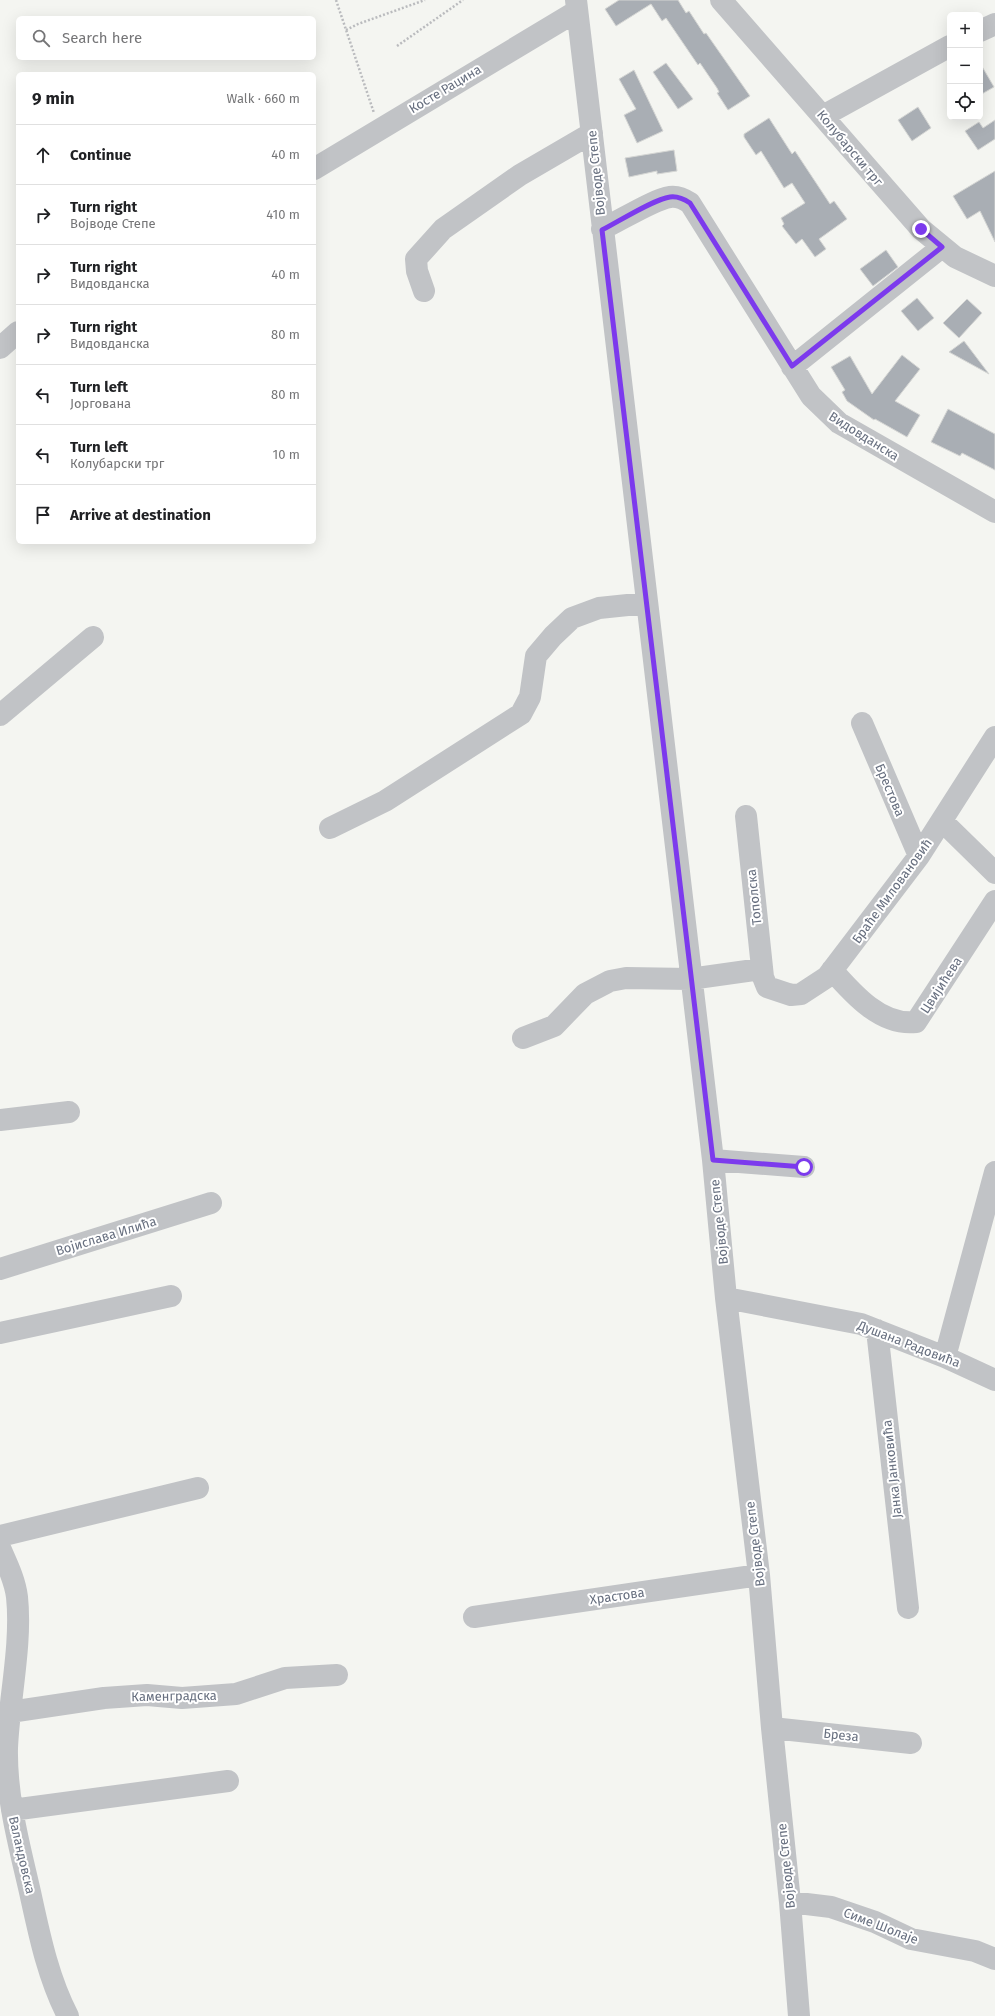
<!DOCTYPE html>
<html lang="en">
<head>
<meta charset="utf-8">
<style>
  body { margin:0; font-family:"Fira Sans",sans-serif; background:#f6f6f6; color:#202124 }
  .controls { position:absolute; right:12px; top:12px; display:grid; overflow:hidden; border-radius:6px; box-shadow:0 4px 16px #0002 }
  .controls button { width:36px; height:36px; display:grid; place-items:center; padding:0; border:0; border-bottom:1px solid #e0e0e0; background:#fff; color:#202124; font:20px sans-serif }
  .stop { position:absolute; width:12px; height:12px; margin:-9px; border:3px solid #7c3aed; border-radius:50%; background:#fff }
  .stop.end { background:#7c3aed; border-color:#fff; box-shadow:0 1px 4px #0008 }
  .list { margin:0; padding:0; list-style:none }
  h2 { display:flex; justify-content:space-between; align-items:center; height:52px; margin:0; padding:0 16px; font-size:17px }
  h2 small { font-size:13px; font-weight:400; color:#757577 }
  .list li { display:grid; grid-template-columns:26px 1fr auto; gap:12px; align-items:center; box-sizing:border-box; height:60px; padding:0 16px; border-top:1px solid #e0e0e0 }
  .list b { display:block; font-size:15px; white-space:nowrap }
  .list p { margin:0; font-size:13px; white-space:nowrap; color:#757577 }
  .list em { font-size:13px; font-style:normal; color:#757577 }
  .icon { flex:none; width:22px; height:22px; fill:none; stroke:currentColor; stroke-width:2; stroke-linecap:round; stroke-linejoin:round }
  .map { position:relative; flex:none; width:995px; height:2016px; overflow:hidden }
  .search { position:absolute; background:#fff; box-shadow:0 4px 16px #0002; left:16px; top:16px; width:300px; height:44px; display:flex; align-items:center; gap:10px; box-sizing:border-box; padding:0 14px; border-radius:6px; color:#757577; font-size:15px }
  .panel { position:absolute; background:#fff; box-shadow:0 4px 16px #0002; left:16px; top:72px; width:300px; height:472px; border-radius:6px }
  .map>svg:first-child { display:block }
  .building { fill:#a9aeb4; stroke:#d5d6d4 }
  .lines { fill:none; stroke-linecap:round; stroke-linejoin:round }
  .path { stroke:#babbbe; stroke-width:2.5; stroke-dasharray:2 2; stroke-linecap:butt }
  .minor { stroke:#c1c3c6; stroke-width:22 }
  .route { stroke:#7c3aed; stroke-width:5 }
  .labels { text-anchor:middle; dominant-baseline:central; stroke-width:4; stroke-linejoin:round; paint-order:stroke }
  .street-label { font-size:13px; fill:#676f7f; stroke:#fff }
</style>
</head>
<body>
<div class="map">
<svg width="995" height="2016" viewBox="0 0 995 2016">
  <rect width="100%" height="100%" fill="#f4f5f1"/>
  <path class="building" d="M619,0H678L686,13L689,11L704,34L706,33L750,96L728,110L717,93L719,92L717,88L700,63L698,65L666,18L662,21L651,4L616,26L605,9Z
    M666,63L693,99L678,109L653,72Z
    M980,63L994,87L980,95Z
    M634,70L663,131L637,143L624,115L636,109L619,79Z
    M918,107L931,128L912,141L898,120Z
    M769,118L792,154L795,151L830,204L834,201L847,219L819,239L826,249L815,257L802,239L796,244L782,226L784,224L781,218L805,203L792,183L784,188L761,151L756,155L744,137V134Z
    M995,120V139L978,150L965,131L979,122L983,128Z
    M674,150L677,171L657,174V171L629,177L625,158Z
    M995,171V242L980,211L967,219L953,196Z
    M886,250L898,267L873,286L860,269Z
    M917,298L934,318L918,331L901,311Z
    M967,299L982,313L959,338L943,323Z
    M964,341L989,374L949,352Z
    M902,355L920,369L895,401L920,415L907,437L875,419L874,420L847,401L842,392L845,390L831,367L850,356L872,394Z
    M948,409L995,434V470L962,453L960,456L931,442Z"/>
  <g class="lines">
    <path class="path" d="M336,0L374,113
      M346,30L358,24L425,0
      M397,46L463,0"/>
    <path class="minor" d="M576,0L713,1160L726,1298L759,1575L772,1728L790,1902L799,2016
      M721,0L921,229L955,257L995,276
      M980,31L995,24
      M823,116L950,46
      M314,169L577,11
      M602,229C618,222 654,199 670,197C677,196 684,199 690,203L811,396L839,423L995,512
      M424,291L417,271L416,259L443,229L520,175L592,133
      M0,348L18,332
      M792,367L942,247
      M0,715L93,637
      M862,723L919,856
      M746,816L763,977L767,987L791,995L801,994L827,977L919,856L995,737
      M942,821L995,873
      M330,828L385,801L521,714L530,697L536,656L553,636L572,618L599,608L647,603
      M832,970C853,994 881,1026 916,1022L995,901
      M523,1038L554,1026L585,994L610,981L626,978L690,979L761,969
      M0,1120L69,1112
      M713,1160L804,1167
      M0,1269L211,1203
      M726,1298L861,1324L945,1357L995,1380
      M877,1330L908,1608
      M0,1333L171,1296
      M945,1357L995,1172
      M0,1536L198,1488
      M0,1548C7,1564 15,1580 17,1597C22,1644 9,1700 7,1748C6,1797 19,1844 30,1892C39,1933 48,1978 68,2016
      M474,1617L759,1575
      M10,1712L104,1698L147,1695L182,1698L236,1694L285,1678L337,1675
      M772,1728L911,1743
      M12,1810L228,1781
      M790,1902L831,1907L875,1922L911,1939L975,1951L995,1959"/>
  </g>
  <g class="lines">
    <path class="route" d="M804,1167L713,1160L602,230C618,222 654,199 670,197C677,196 684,199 690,203L792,366L942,247L921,229"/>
  </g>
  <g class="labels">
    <g class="street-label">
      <text transform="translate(445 89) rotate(-31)">Косте Рацина</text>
      <text transform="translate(850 148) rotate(50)">Колубарски трг</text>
      <text transform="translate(596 173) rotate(-96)">Војводе Степе</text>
      <text transform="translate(864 436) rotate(32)">Видовданска</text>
      <text transform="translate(890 790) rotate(67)">Брестова</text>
      <text transform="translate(892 891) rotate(-54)">Браће Миловановић</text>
      <text transform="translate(754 897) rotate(-96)">Тополска</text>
      <text transform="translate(941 985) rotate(-57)">Цвијићева</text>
      <text transform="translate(719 1222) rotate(-96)">Војводе Степе</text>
      <text transform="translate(106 1236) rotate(-17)">Војислава Илића</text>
      <text transform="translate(909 1344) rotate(21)">Душана Радовића</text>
      <text transform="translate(892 1469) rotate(-96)">Јанка Јанковића</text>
      <text transform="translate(755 1544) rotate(-97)">Војводе Степе</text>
      <text transform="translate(617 1596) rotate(-8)">Храстова</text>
      <text transform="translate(174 1696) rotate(-1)">Каменградска</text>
      <text transform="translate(841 1735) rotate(6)">Бреза</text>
      <text transform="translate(22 1855) rotate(77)">Валандовска</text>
      <text transform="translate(786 1866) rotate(-96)">Војводе Степе</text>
      <text transform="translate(881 1926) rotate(21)">Симе Шолаје</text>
    </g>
  </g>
</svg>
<div class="controls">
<button>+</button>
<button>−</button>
<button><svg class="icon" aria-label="locate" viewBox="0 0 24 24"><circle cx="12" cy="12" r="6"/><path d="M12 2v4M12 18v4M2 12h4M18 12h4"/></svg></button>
</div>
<div class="stop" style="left:804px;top:1167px"></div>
<div class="stop end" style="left:921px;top:229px"></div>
<div class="search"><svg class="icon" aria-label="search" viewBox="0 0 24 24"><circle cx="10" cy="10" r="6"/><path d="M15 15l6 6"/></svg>Search here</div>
<section class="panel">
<h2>9 min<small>Walk · 660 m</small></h2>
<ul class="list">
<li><svg class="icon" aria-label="ahead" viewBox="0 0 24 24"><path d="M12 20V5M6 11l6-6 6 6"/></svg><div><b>Continue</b></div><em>40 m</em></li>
<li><svg class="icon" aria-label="right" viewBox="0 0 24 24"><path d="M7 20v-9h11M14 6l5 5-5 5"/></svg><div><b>Turn right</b><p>Војводе Степе</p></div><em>410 m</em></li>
<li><svg class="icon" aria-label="right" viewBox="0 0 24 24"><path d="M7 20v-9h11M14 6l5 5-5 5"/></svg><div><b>Turn right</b><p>Видовданска</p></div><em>40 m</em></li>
<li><svg class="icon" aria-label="right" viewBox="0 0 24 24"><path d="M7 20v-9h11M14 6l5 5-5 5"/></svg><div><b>Turn right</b><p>Видовданска</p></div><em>80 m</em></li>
<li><svg class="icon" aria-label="left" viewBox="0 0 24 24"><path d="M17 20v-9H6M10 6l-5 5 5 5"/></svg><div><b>Turn left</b><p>Јоргована</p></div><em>80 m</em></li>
<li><svg class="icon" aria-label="left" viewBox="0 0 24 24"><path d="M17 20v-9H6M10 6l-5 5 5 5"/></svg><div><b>Turn left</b><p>Колубарски трг</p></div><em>10 m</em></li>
<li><svg class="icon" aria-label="arrive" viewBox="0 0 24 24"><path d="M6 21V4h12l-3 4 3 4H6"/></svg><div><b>Arrive at destination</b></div></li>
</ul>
</section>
</div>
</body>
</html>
